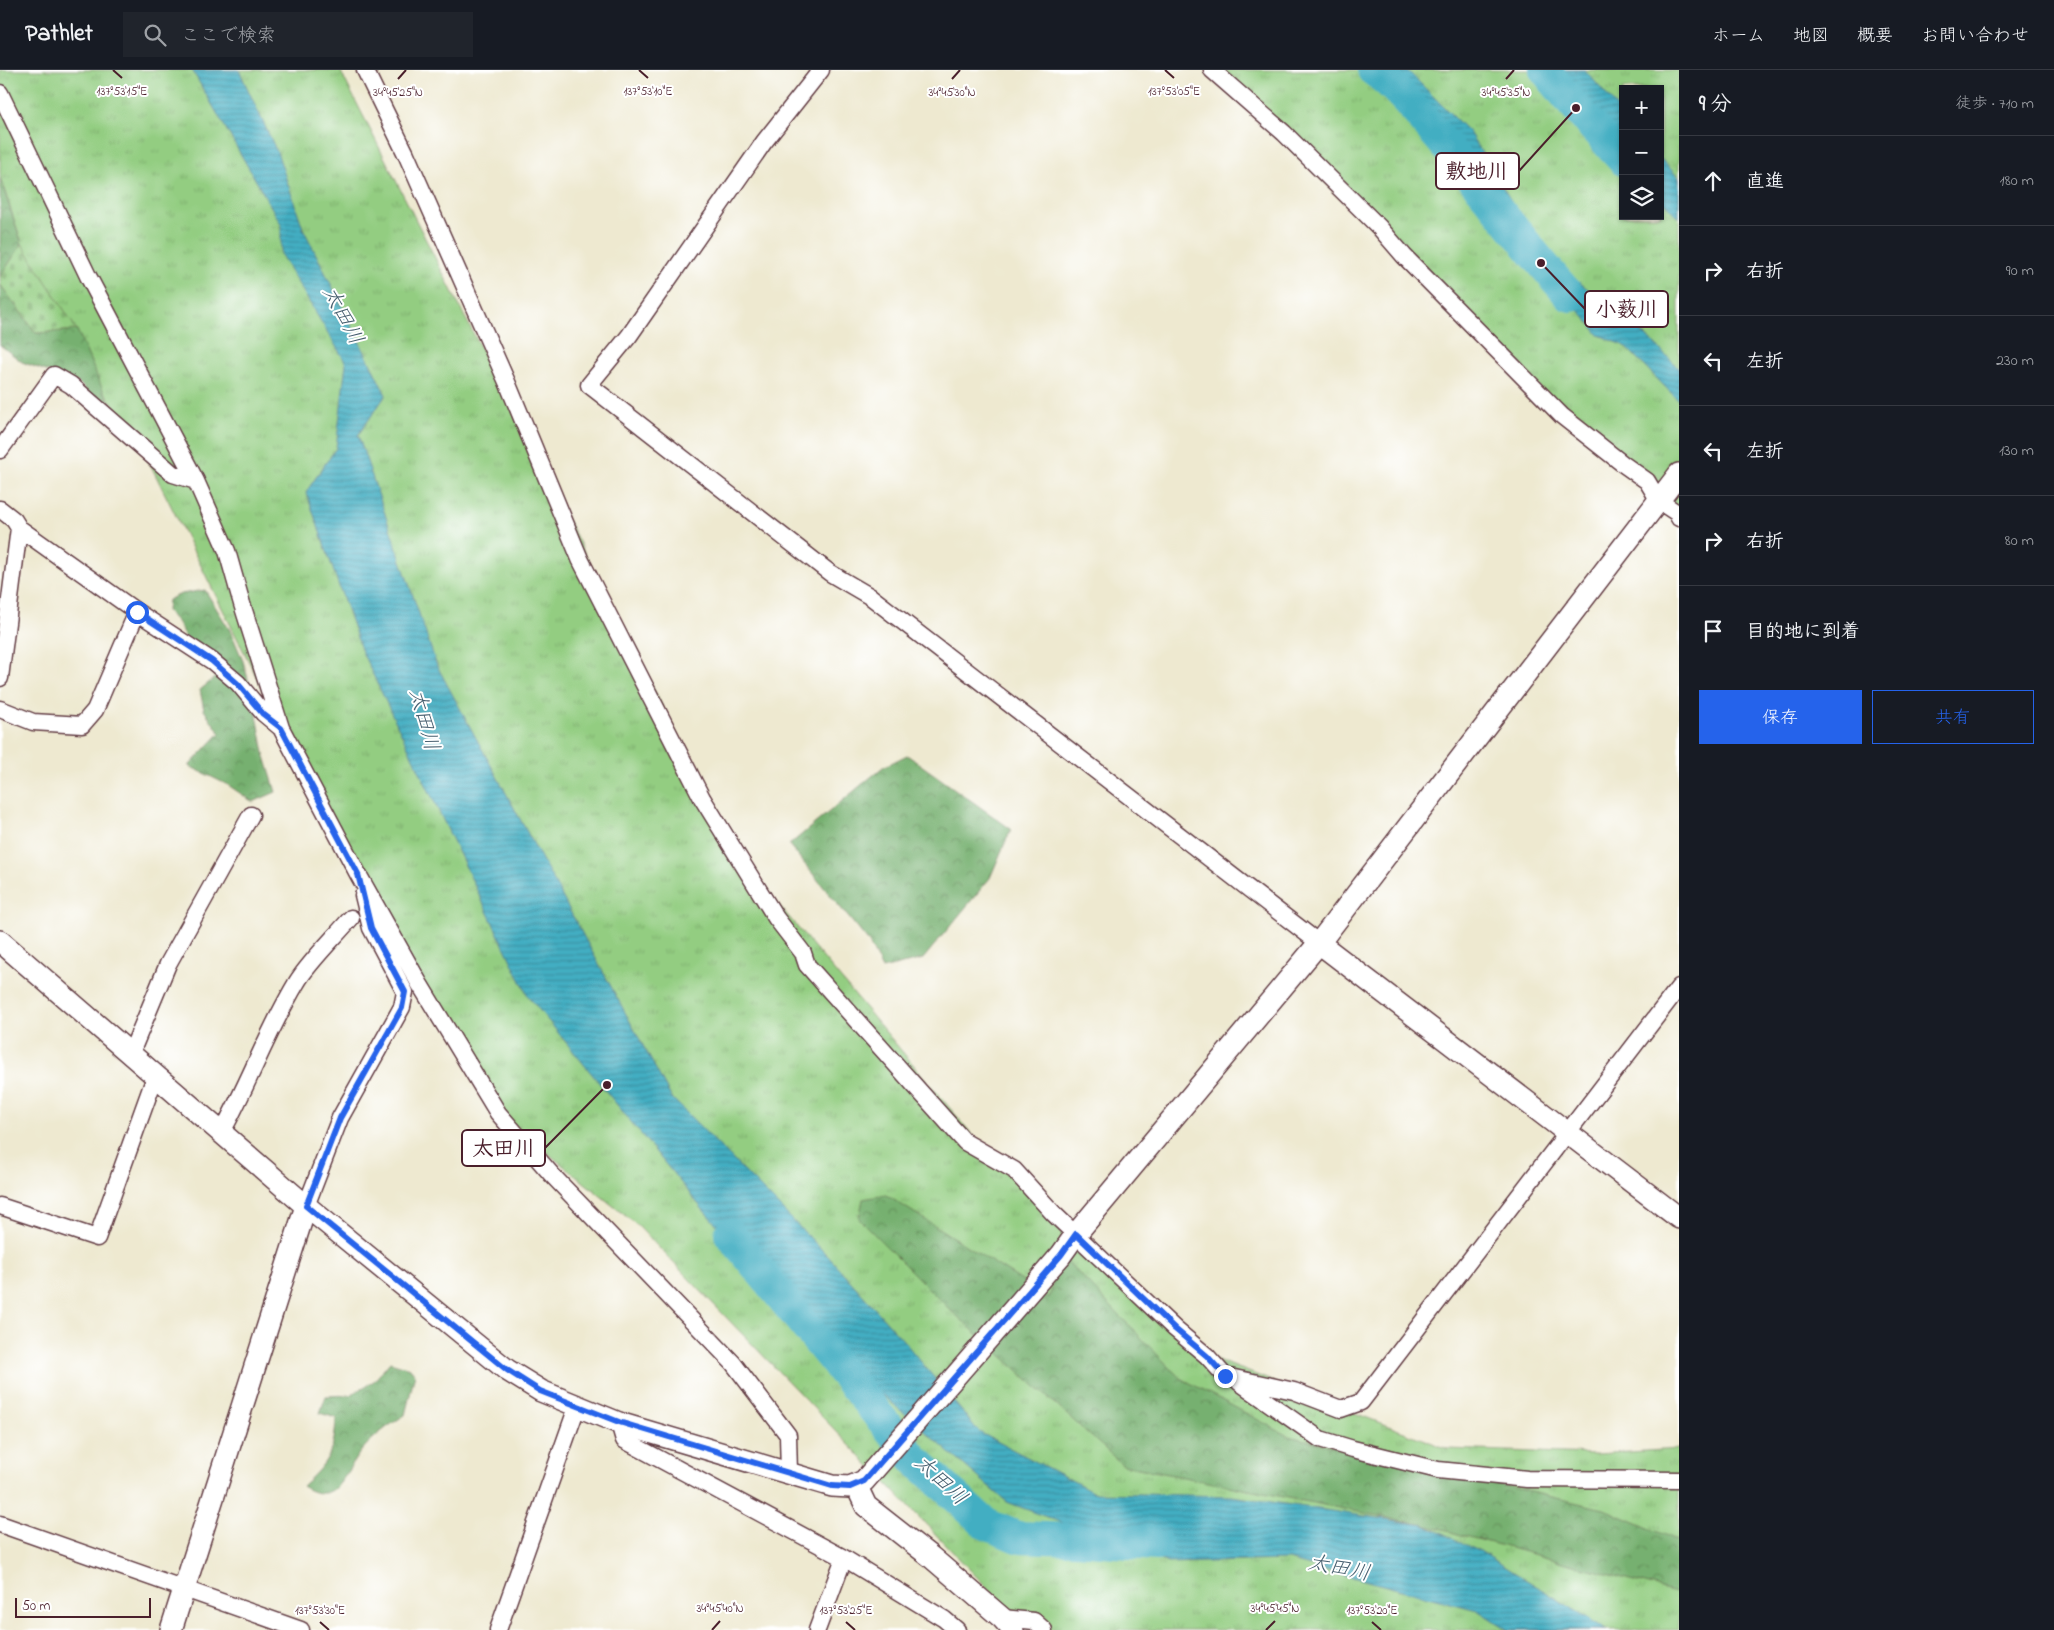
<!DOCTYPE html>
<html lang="ja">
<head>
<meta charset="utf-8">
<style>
  body { margin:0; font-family:"Indie Flower","Klee One",sans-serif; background:#20242c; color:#f1f3f6 }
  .controls { position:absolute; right:15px; top:15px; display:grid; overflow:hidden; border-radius:0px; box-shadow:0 1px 4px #0004 }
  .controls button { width:45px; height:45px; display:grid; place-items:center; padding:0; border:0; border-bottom:1px solid #363941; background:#171b24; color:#f1f3f6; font:25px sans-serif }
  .scale { position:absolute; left:15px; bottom:12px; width:136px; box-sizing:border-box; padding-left:5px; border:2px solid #4a1f2b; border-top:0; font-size:14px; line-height:18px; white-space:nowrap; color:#4a1f2b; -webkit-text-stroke:4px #fff; paint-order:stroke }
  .stop { position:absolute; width:15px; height:15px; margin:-11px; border:4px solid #2563eb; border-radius:50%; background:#fff }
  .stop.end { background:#2563eb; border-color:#fff; box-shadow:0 1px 5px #0008 }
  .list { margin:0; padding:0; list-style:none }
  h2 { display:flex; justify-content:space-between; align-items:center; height:65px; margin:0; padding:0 20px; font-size:21px }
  h2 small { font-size:16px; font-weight:400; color:#9ea1a6 }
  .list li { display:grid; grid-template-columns:32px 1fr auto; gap:15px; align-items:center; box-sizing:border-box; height:90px; padding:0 20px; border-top:1px solid #363941 }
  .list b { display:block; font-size:19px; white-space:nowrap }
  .list em { font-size:16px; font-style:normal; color:#9ea1a6 }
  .actions { display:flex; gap:10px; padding:15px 20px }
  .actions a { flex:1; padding:11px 0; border:1px solid #2563eb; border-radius:0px; text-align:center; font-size:18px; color:#2563eb }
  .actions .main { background:#2563eb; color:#fff }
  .icon { flex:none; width:28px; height:28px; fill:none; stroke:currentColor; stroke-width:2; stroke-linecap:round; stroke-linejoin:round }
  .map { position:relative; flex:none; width:1679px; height:1560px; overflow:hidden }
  header { display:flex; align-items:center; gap:30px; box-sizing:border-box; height:70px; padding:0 25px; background:#171b24; border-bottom:1px solid #363941 }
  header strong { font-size:24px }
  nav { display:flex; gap:28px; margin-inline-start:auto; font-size:18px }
  .search { width:350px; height:45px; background:#20242c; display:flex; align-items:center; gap:12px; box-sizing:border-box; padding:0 18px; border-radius:0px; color:#9ea1a6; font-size:19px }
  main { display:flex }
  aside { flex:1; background:#171b24 }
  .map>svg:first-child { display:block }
  .grass { fill:url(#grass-tufts); stroke:#6e7656; fill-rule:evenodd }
  .forest { fill:url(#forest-crowns); stroke:#60684d }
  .cemetery { fill:url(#cemetery-stones); stroke:#6e7656 }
  .water { fill:url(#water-rules); stroke:#466676 }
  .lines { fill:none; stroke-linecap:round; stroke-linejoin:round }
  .river { stroke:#43aec2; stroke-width:32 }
  .minor-casing { stroke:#633d44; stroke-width:19 }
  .tertiary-casing { stroke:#633d44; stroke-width:24 }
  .minor { stroke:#fff; stroke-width:16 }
  .tertiary { stroke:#fff; stroke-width:21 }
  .route { stroke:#2563eb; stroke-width:6 }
  .ticks { fill:none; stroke:#4a1f2b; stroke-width:2 }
  .labels { text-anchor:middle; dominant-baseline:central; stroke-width:4; stroke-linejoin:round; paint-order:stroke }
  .water-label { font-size:21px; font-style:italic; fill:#475f6f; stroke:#fff }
  .ticks-label { font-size:12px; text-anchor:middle; fill:#4a1f2b; stroke:#fff; stroke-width:4; stroke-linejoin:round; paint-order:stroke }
  .leader { fill:none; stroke:#4a1f2b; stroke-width:2 }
  .callout-dot { fill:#4a1f2b; stroke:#fff; stroke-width:2 }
  .callout { fill:#fff; stroke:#4a1f2b; stroke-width:2 }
  .callout-label { font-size:21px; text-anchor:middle; font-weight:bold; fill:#4a1f2b }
</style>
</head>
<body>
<header>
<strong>Pathlet</strong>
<div class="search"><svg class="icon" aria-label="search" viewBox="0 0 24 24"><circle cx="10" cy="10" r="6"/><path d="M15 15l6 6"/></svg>ここで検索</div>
<nav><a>ホーム</a><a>地図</a><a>概要</a><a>お問い合わせ</a></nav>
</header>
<main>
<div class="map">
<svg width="1679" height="1560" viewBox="0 0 1679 1560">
  <defs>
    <pattern id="grass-tufts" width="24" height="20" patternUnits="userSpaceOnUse" patternTransform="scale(1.25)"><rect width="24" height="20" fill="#93cd81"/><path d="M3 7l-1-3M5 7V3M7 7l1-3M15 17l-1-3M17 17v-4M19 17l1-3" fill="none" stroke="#80b070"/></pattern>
    <pattern id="forest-crowns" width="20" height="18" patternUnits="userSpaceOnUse" patternTransform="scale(1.25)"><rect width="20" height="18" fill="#76b06f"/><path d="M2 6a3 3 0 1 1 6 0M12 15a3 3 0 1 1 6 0" fill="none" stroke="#638f5b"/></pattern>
    <pattern id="cemetery-stones" width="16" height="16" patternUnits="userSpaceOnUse" patternTransform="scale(1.25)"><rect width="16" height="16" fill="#93cd81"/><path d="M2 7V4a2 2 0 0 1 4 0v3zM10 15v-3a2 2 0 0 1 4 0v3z" fill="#80b070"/></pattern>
    <pattern id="water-rules" width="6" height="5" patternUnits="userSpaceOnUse" patternTransform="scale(1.25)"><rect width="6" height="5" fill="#43aec2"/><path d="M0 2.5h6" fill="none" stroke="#3a8d9e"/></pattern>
  </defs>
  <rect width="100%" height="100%" fill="#fff"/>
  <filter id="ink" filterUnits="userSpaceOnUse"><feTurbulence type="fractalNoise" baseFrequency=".02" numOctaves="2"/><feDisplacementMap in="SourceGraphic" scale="10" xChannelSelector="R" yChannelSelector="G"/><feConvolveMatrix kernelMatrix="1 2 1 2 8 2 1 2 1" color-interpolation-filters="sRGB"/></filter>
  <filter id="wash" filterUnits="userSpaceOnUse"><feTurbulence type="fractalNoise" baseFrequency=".0096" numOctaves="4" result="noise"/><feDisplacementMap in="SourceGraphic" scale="20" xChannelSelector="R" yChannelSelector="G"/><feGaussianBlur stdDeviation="1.12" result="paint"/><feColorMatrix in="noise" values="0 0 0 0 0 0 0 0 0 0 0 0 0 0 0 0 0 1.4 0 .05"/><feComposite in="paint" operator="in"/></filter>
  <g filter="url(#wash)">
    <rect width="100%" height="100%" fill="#eee9d0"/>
    <path class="grass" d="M0,0H340L739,788L1002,1100H1014L1207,1286L1448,1379L1595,1384L1679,1379V1560H1028L638,1156L498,1043L309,712L141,376L103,320L22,174L0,107Z
      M1208,0H1679V452ZM1623,19H1660V146H1623Z"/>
    <path class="forest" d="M0,108L22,174L0,207Z
      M0,214L36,263L77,260L103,320L126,363L79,313L22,292L0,275Z
      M205,520L231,562L243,591L255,634L264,683L276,722L253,732L228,715L189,696L220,663L204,640L200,620L217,606L190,577L178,553L167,541L168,530L181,524Z
      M907,685L1011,759L990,808L923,889L882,899L868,871L789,775L883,697Z
      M886,1125L1049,1228L1061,1185L1179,1307L1288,1366L1604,1439L1679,1471V1523L1424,1455L1123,1395L946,1236L859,1149L863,1129Z
      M390,1292L410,1298L415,1304L405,1345C389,1355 374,1366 362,1380C344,1401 338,1439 302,1416C327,1394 335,1382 336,1348L320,1343L326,1326L350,1325L374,1311Z"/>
    <path class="cemetery" d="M22,174L77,260L36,263L0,214V207Z"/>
    <path class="water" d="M192,0H239L277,82L303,158L386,325L358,365L437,596L671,1027L827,1185L903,1270L979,1362L1096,1423L1232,1426L1424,1455L1480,1481L1607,1560H1508L1477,1540L1288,1490L1168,1493L1007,1432L864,1309L704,1141L528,926L362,582L306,422L336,378L346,293L281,185V154Z
      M1371,0H1407L1469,62L1543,183L1645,265L1679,298V331L1625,276L1599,265L1443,71Z
      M1544,0H1585L1623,44V89Z
      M1660,88L1679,108V148L1660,128Z"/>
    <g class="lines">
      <path class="river" d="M1373,0C1397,17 1415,40 1434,62C1481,116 1523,173 1570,226
        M1545,0L1576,38L1623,90
        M730,1164L915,1390L986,1454L1017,1467L1075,1469L1157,1475"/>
    </g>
  </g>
  <g filter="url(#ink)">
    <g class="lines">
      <defs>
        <path id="minor" d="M365,0L406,84L507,312L580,489L702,728L776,848L803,883L807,895L965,1072L1014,1100L1054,1144L1175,1259L1207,1286L1225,1306L1294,1321L1341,1339L1361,1332L1679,917
          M821,0L764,72L629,266L589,315L830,503L871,527L1319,873
          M1212,0L1284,63L1379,157L1404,186L1562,346L1623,394L1647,411L1659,431L1677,443L1679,448
          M0,23L88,206L196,411L227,481L242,534L281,658L358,804L419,913L498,1043L552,1105L733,1293L788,1365L789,1403
          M0,380L54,305L71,315L173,404L196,411
          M0,439L14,450L19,458L137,542L212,591L238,613L263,643L281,658
          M0,608L19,458
          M0,639L33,652L82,655L95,640L137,542
          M131,983L168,894L251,745
          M222,1062C249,1013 268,960 297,912C309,892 335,867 351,848
          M0,1136L97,1168L156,1004
          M306,1136L340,1048L402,937L405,922L371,858L363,825
          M1239,1312L1320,1369L1353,1379L1438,1400L1527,1409L1679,1410
          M619,1353L624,1370L844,1488L944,1549L957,1560
          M0,1454L301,1560
          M1002,1548L1034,1551L1044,1560
          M498,1560L577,1337
          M817,1560L844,1488"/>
        <path id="tertiary" d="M0,871L306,1136L507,1300L541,1321L619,1353L832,1416L850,1417L864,1411L1061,1185L1076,1164L1319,873L1679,404
          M1319,873L1679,1148
          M856,1415L866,1436L931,1487L1002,1548L1013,1560
          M171,1560L306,1136"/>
      </defs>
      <use href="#minor" class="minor-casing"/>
      <use href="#tertiary" class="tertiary-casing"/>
      <use href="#minor" class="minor"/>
      <use href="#tertiary" class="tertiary"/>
    </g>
  </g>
  <g class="lines" filter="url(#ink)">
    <path class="route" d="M137,542L212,591L238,614L263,644L281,658L358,804L371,858L405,922L402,938L340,1048L306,1136L507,1300L540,1321L619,1352L832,1416L850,1417L864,1411L1061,1185L1076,1164L1175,1259L1207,1286L1225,1306"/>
  </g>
  <path class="ticks" d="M113,0L122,8M639,0L648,8M1165,0L1174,8M398,9L406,0M952,9L960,0M1506,9L1514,0M320,1552L329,1560M846,1552L855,1560M1372,1552L1381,1560M712,1560L720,1551M1266,1560L1275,1551"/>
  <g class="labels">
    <g class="water-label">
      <text transform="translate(342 246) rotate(62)">太田川</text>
      <text transform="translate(423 650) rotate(75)">太田川</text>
      <text transform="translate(940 1411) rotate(43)">太田川</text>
      <text transform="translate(1339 1499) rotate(11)">太田川</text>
    </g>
  </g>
  <g class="ticks-label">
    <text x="122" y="25">137°53'15"E</text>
    <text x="648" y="25">137°53'10"E</text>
    <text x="1174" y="25">137°53'05"E</text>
    <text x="398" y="26">34°45'25"N</text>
    <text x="952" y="26">34°45'30"N</text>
    <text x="1506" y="26">34°45'35"N</text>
    <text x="720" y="1542">34°45'40"N</text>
    <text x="1275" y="1542">34°45'45"N</text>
    <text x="320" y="1544">137°53'30"E</text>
    <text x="846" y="1544">137°53'25"E</text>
    <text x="1372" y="1544">137°53'20"E</text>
  </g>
  <path class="leader" d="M1576 38L1519 101M1541 193L1585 239M607 1015L545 1078"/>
  <g class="callout-dot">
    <circle cx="1576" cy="38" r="5"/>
    <circle cx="1541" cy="193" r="5"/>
    <circle cx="607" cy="1015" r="5"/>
  </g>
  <g class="callout">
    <rect x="1436" y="83" width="83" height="36" rx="5"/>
    <rect x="1585" y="221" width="83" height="36" rx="5"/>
    <rect x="462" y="1060" width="83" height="36" rx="5"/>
  </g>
  <g class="callout-label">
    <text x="1477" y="108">敷地川</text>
    <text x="1627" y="246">小薮川</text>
    <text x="504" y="1085">太田川</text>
  </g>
</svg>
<div class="controls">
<button>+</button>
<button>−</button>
<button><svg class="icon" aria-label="layers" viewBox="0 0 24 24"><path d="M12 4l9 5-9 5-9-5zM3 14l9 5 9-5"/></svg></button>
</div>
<div class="scale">50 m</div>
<div class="stop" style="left:137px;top:542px"></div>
<div class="stop end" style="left:1225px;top:1306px"></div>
</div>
<aside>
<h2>9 分<small>徒歩 · 710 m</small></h2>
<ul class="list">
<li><svg class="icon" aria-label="ahead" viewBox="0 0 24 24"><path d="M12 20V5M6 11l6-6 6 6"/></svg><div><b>直進</b></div><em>180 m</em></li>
<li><svg class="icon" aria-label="right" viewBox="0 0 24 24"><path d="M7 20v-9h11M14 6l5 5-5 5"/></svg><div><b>右折</b></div><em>90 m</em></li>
<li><svg class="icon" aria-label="left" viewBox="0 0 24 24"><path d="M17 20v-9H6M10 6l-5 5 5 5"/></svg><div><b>左折</b></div><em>230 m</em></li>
<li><svg class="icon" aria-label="left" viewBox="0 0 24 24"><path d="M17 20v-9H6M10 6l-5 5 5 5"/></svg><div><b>左折</b></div><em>130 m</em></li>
<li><svg class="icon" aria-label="right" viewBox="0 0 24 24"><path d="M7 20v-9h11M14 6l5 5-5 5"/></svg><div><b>右折</b></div><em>80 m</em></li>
<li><svg class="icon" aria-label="arrive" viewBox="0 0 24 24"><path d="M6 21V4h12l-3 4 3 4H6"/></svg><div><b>目的地に到着</b></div></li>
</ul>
<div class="actions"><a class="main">保存</a><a>共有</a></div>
</aside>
</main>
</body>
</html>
